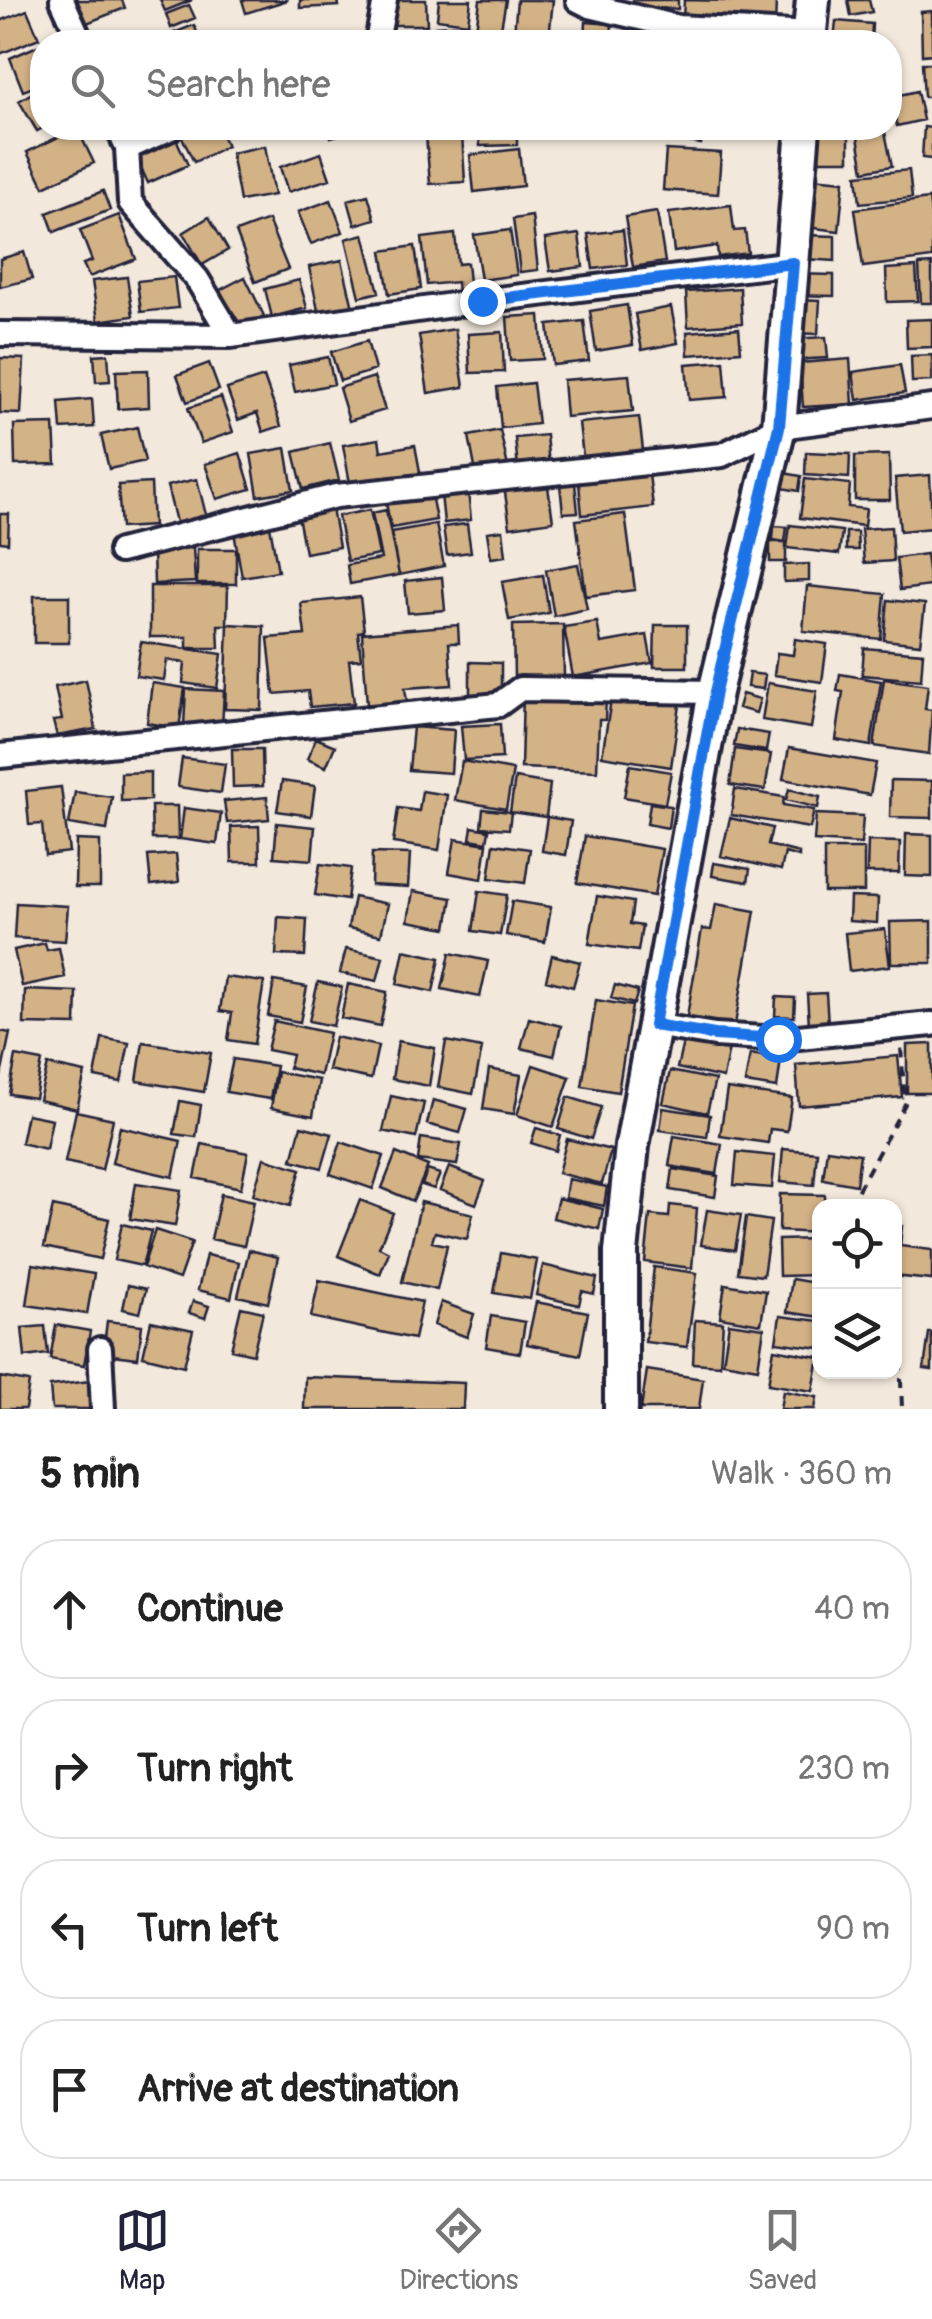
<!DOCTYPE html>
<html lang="en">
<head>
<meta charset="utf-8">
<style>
  body { margin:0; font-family:Pangolin,sans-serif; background:#f6f6f6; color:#222 }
  .controls { position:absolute; right:30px; bottom:30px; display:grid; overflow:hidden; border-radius:20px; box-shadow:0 2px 8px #0004 }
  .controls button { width:90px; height:90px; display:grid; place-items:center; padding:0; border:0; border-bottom:2px solid #e0e0e0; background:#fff; color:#222; font:50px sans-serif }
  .stop { position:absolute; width:30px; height:30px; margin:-22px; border:8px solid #1a73e8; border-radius:50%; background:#fff }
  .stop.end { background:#1a73e8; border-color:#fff; box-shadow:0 2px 10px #0008 }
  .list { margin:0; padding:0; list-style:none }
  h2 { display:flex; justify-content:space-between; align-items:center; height:130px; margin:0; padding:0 40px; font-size:42px }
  h2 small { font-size:32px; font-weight:400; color:#767676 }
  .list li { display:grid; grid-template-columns:65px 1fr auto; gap:30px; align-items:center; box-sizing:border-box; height:140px; margin:0 20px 20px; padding:0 20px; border:2px solid #e0e0e0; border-radius:40px }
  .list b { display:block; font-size:38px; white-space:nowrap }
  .list em { font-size:32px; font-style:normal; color:#767676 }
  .icon { flex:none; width:55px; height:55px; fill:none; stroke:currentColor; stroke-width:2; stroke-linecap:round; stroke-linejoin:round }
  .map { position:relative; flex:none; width:932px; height:1409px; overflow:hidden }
  .search { position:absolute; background:#fff; box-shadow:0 2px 8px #0004; left:30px; right:30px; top:30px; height:110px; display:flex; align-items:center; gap:25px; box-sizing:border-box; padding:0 35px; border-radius:40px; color:#767676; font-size:38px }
  .sheet { height:770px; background:#fff }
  nav { display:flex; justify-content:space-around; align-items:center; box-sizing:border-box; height:140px; border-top:2px solid #e0e0e0; background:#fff; font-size:28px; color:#767676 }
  nav a { display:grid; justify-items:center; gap:5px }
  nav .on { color:#22223b }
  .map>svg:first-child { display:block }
  .building { fill:#d3b286; stroke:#22223b; stroke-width:2.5 }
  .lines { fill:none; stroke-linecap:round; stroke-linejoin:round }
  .street-casing { stroke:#22223b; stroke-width:30 }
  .secondary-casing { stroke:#22223b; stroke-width:40 }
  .path { stroke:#22223b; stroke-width:4; stroke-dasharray:10 8; stroke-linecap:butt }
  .street { stroke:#fff; stroke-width:22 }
  .secondary { stroke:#fff; stroke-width:32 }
  .route { stroke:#1a73e8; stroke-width:12 }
</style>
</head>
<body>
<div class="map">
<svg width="932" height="1409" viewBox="0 0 932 1409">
  <rect width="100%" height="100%" fill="#f2e8db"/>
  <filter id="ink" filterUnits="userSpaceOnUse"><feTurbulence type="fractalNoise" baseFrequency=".01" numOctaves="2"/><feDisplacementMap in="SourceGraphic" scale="20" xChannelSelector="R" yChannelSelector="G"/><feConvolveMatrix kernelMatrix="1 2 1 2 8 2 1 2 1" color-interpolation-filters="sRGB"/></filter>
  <g filter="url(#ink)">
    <path class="building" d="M71,0H122L125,8L82,25Z
      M160,0H192L165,11Z
      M242,0H288L246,13Z
      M300,0H338L339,6L300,8Z
      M392,0H426L427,25H392Z
      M439,0H471L468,23L437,19Z
      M480,0H506L500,34L476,30Z
      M517,0H553L549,38L514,34Z
      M633,0H678V9L633,7Z
      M684,0L776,2L775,26L683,19Z
      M848,0H869L872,12L851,16Z
      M189,5L195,18L171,28L166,14Z
      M27,10L39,38L0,54V21Z
      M932,11V54L922,55L921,12Z
      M836,21L872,24L871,42H834Z
      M586,22L612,24L611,35L623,36L622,42H585Z
      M469,24L470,41L437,42L436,26Z
      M194,25L201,42H154L153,41Z
      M628,36L665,39V42H628Z
      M42,44V84L23,91L10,58Z
      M922,63H932V97H924Z
      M42,87L43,128L37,131L19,101Z
      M917,91L923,120L897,126L891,97Z
      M924,127L932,128V159L922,158Z
      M77,128L94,163L44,187L27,152Z
      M186,128H218L227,146L194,162L179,131Z
      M328,128H364L331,137Z
      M479,128H517V145L480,146Z
      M678,128H703L701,144L677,140Z
      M816,128H849V160H816Z
      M173,132L188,165L148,183L133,150Z
      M885,132L892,166L864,171L858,137Z
      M462,134L465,182L430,184L426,136Z
      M265,146L274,195L240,201L231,153Z
      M519,149L523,186L474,192L470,155Z
      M666,150L721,153L718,194L663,190Z
      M321,153L330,179L288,192L280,167Z
      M909,170L912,198L860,203L857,175Z
      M812,178L844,181L839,231L806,227Z
      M103,191L110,210L54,232L47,213Z
      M368,195L375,219L355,225L348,200Z
      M929,199L932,222V258L863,267L855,209Z
      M331,200L343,232L311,244L298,212Z
      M731,205L734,231L745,230L748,253L718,257L717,246L674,252L669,213Z
      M657,212L665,262L633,267L625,217Z
      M119,215L136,259L89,277L83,264L92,261L80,230Z
      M532,216L538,270L520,272L513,219Z
      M209,217L228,250L202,265L183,233Z
      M268,220L288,269L255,282L236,232Z
      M510,230L517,275L481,280L474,235Z
      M623,230L627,265L593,269L588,234Z
      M364,234L379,292L360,297L346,239Z
      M455,234L458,264L467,263L470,292L458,294L457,282L427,285L422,238Z
      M579,234L583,267L550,271L545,239Z
      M806,235L835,236V261L805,259Z
      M415,246L421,289L389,294L382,251Z
      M24,252L32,279L0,287V259Z
      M342,260L353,308L319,315L309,267Z
      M932,264V303H921L919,265Z
      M916,267L918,301L887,302L886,269Z
      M794,274L834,275V296L793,295Z
      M127,277L133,316L98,321L92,281Z
      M174,277L178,308L141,312L137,281Z
      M245,277L264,316L239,328L220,290Z
      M299,280L307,308L272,317L265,289Z
      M740,288L742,323L688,327L686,292Z
      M796,299L820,300L818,334L795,333Z
      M627,305L633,345L596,351L590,311Z
      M671,307L678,343L642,350L635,314Z
      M540,315L543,359L510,361L507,317Z
      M932,319V347L907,348L906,320Z
      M584,321L589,361L553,365L548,325Z
      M739,328L741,351L688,355L687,332Z
      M455,329L464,387L428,393L419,335Z
      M502,332L504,372L470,373L468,334Z
      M826,337L828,358L791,360L789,339Z
      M367,341L375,370L340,381L331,352Z
      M108,354L110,381L96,382L94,355Z
      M932,355V381L912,382L911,356Z
      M328,357L334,384L295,392L289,365Z
      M0,358L24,359L21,414L0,413Z
      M850,359L853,404L803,407L800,363Z
      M724,361L727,397L689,400L686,364Z
      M209,363L219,390L187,402L177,375Z
      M900,365L905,393L857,400L853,372Z
      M148,370L149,407L118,409L116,371Z
      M629,375L633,411L566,417L563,380Z
      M264,377L281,426L263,432L257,413L238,420L227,389Z
      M374,377L385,410L349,421L339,388Z
      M533,383L538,424L501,428L497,387Z
      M221,397L233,432L201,443L188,408Z
      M92,399L94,427L61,429L59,402Z
      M639,417L644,458L584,465L579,423Z
      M54,424L56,464L15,465L14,425Z
      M137,427L145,461L109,469L101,435Z
      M500,430L508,467L476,473L469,436Z
      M546,435L549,465L518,468L515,438Z
      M379,439L381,451L415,445L421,477L351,489L343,445Z
      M330,443L339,480L303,489L294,452Z
      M286,448L293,490L258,496L251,454Z
      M806,452L850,454L849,478L805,475Z
      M240,453L251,489L217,499L205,464Z
      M889,455L890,500H855V456Z
      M648,466L653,507L582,515L578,473Z
      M784,473L801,476L799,491L782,488Z
      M574,474L578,512L563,513L559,475Z
      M930,475L932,528L900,531L895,478Z
      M197,479L207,519L177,526L167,486Z
      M805,479L850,484L848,507L866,509L864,526L800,518Z
      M547,480L553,521L510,527L504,486Z
      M151,483L153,526L121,528L118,485Z
      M430,489L436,520L391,528L385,498Z
      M468,491L471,520L444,523L441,494Z
      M332,509L339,547L305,553L298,516Z
      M370,510L379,555L347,561L338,516Z
      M386,510L399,575L350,584L347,565L381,559L372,513Z
      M0,514H9L8,543L0,542Z
      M625,514L635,590L586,596L576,520Z
      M436,524L444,566L399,575L391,532Z
      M467,524L471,552L447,555L443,527Z
      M790,525L842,531L839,554L787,548Z
      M270,526L278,571L242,577L234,532Z
      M774,526L787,527L785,542L773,540Z
      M891,527L893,561L864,563L861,529Z
      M503,530L506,556L491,558L487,532Z
      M846,532H857L858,550H846Z
      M770,542H786V562H770Z
      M193,548L195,582L154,584L153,550Z
      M197,549H236V584H197Z
      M926,554L930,586L900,590L896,558Z
      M578,564L587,609L554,616L546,570Z
      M809,564V581L784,582V565Z
      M543,575L549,613L509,620L502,582Z
      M442,577L445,610L408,613L405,581Z
      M150,586H228L227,625H218L219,648H187V637H150Z
      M807,586L885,594L881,639L803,631Z
      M34,596H69V643H34Z
      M360,597L364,631L358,632L361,659L349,660L354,703L310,707L308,691L274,694L268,638L305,635L301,603Z
      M888,600L925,604L920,644L884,640Z
      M597,622L601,643L647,635L652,663L573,677L564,627Z
      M228,624L264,626L262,710L225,709Z
      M563,624L564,677H514L513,625Z
      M458,625L459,643H449L452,685L405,688L407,702L367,705L362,633Z
      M655,625H687V667H654Z
      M795,639L827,644L822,682L774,675L777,653L793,655Z
      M141,642L222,654L217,688L183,683L185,663L167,660L164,680L136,676Z
      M864,648L923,653L921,680L862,675Z
      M470,662L501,663V698H470Z
      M749,673L765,675L763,689L747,687Z
      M840,674L881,681L871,746L836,740L843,692L837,691Z
      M884,679L928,685L925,709L932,710L929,754L874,746Z
      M86,680L96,729L57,736L53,721L62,720L55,687Z
      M152,683L185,688L179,728L147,723Z
      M768,683L817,691L811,728L762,720Z
      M186,689L224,691L222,728L184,726Z
      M523,693L606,696L605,720H599L597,771L521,768Z
      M612,694L680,705L671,767L602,756Z
      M742,694L760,699L756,713L738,708Z
      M500,724L502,758L464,760L461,726Z
      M413,727L454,730L451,773L409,770Z
      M737,729L769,734L766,751L734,746Z
      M316,738L335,746L326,767L307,759Z
      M789,748L876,763L870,795L783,779Z
      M232,749H262L263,786L233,787Z
      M735,749L771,754L765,790L730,785Z
      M182,758L225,764L221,793L178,787Z
      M462,761L513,770L506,809L455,800Z
      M630,765L671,772L665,804L624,797Z
      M150,772V800L121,801V773Z
      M515,778L550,784L546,817L510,812Z
      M891,780L932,781V818L890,817Z
      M282,781L315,786L311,816L277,811Z
      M61,787L69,852L45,855L42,824L29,825L26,791Z
      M735,789L784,797L783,805L814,810L810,828L731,815Z
      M789,789L820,797L818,808L786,800Z
      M422,791L447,795L439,850L393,843L398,808L419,811Z
      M75,792L112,797L107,830L69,824Z
      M267,797L269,819L227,823L224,801Z
      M650,803L671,806L668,828L647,824Z
      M151,806H177L178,839H152Z
      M184,808L221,813L217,844L180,839Z
      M483,809L511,812L509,829L481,827Z
      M816,814L863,816L861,844L814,841Z
      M547,817L571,821L566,855L542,851Z
      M730,818L772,828L768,845L799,853V857L785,853L781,870L721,856Z
      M277,823L315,827L312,860L274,857Z
      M259,826L260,862H232L231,827Z
      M472,827L489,830L487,842L470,839Z
      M906,834L932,835V877L905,876Z
      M585,836L662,849L654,896L577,883Z
      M455,839L487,844L482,879L449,873Z
      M76,840L100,841V887H75Z
      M868,841L900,842L899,873H867Z
      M494,844L530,849L525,883L489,878Z
      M824,849H864V892H824Z
      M372,853L410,854L408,887L371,885Z
      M176,854L179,882L151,885L148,856Z
      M714,863L750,869L748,882L712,876Z
      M320,864L351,868L347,900L315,895Z
      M413,891L452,898L447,928L408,921Z
      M479,891L507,895L500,935L473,931Z
      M597,896L633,902L630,924L642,926L638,951L589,944Z
      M354,897L388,904L381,935L348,928Z
      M850,897L878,898L877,923L849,921Z
      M512,901L551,907L545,942L506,935Z
      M16,903L68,906L65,941L14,938Z
      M716,904L755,911L734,1030L686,1022L702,929L711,930Z
      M278,917L307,919L305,956L276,955Z
      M932,921V963H891L890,922Z
      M885,929L890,966L849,971L845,933Z
      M45,943L47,950L59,948L65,977L22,986L14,950Z
      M346,949L383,957L377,981L340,973Z
      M404,950L440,958L433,992L397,984Z
      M450,953L488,961L480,997L442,989Z
      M552,955L580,962L573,987L546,980Z
      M225,977L264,982L254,1044L228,1040L232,1013L220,1011Z
      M274,981L307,987L300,1022L268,1016Z
      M318,982L342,987L333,1026L309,1021Z
      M348,984L387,992L380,1026L341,1018Z
      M615,985L638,991L634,1004L611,998Z
      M25,990L77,992L76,1025L24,1024Z
      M826,993L828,1024L809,1025L807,994Z
      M776,997L795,998L794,1017L775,1016Z
      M596,1000L632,1006L618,1092L582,1086Z
      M529,1018L561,1026L554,1056L521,1048Z
      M274,1021L329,1033L320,1075L289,1068L292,1055L267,1050Z
      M0,1031L10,1033L0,1081Z
      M335,1037L378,1046L371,1079L328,1070Z
      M102,1038L129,1043L121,1082L95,1077Z
      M684,1038L729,1048L723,1078L677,1068Z
      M398,1041L435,1048L429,1086L392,1079Z
      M446,1041L482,1048L473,1094L438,1087Z
      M143,1042L211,1053L204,1092L137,1081Z
      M932,1044V1093H907V1045Z
      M750,1054L781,1059L777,1088L745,1083Z
      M16,1056L42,1061L35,1098L9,1094Z
      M898,1056L902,1097L799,1106L796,1065Z
      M233,1059L276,1066L270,1099L226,1092Z
      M48,1065L85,1073L77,1109L39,1100Z
      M533,1065L570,1077L553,1127L517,1115Z
      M489,1069L521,1075L514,1114L483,1109Z
      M670,1071L715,1080L707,1113L663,1103Z
      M277,1072L319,1080L313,1116L271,1108Z
      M727,1089L792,1098L787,1131L770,1129L768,1143L720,1136Z
      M391,1096L424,1103L416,1138L383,1131Z
      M568,1097L601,1107L591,1139L558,1129Z
      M433,1100L467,1109L460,1133L427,1124Z
      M180,1101L201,1105L196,1137L174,1134Z
      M663,1108L710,1115L707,1137L660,1130Z
      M76,1111L113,1119L102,1170L65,1162Z
      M27,1114L52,1119L46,1149L21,1143Z
      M301,1126L332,1134L322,1168L292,1160Z
      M120,1127L181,1141L173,1177L112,1163Z
      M536,1128L560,1135L556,1151L531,1143Z
      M674,1136L722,1144L717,1174L669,1166Z
      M421,1138L461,1144L457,1165L418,1160Z
      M567,1139L611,1150L602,1184L558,1173Z
      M341,1142L384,1156L373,1189L330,1174Z
      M202,1144L248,1153L241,1188L195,1178Z
      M783,1149L817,1152L814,1185L780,1182Z
      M827,1149L860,1154L856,1185L823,1179Z
      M737,1152L775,1156L772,1188L734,1185Z
      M396,1153L428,1166L413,1201L382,1188Z
      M264,1158L301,1169L290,1206L253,1195Z
      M449,1167L485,1181L476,1204L440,1190Z
      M673,1169L718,1176L715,1197L670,1190Z
      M427,1170L440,1174L434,1189L422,1185Z
      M568,1179L607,1187L604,1206L565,1198Z
      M136,1183L181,1190L175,1226L130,1219Z
      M221,1194L254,1201L244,1246L211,1239Z
      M780,1194L825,1195V1206H820V1233L779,1231Z
      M558,1198L603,1209L599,1229L553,1218Z
      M360,1200L393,1213L379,1247L389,1252L380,1274L338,1256Z
      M421,1202L473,1214L467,1239L435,1232L432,1242L447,1245L437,1290L402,1282Z
      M670,1205L697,1208L692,1268L645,1262L650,1215L669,1217Z
      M53,1206L109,1219L100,1259L44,1247Z
      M707,1210L741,1215L735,1250L701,1245Z
      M746,1217L771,1221L763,1276L738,1273Z
      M122,1224L151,1231L142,1266L114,1260Z
      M894,1225L902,1226L900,1246L932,1250V1280L894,1276Z
      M155,1230L192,1242L179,1279L143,1267Z
      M818,1239L819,1275L779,1276L778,1240Z
      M249,1250L278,1257L268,1303L238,1296Z
      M501,1253L537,1260L530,1299L494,1293Z
      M206,1255L239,1262L231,1298L198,1290Z
      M33,1264L94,1274L87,1314L27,1305Z
      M543,1265L597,1278L594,1294L582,1291L579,1305L536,1295Z
      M654,1267L697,1273L687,1347L645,1342Z
      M792,1279L820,1284V1317L787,1312Z
      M319,1280L422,1302L414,1339L311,1317Z
      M725,1284L766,1291L761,1324L720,1317Z
      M128,1285L146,1289L140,1313L123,1309Z
      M193,1301L209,1306L205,1318L189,1313Z
      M441,1302L474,1314L467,1337L434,1325Z
      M536,1302L588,1312L580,1355L527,1344Z
      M241,1307L263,1312L253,1354L231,1349Z
      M491,1316L525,1322L520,1353L486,1347Z
      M780,1316L820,1321V1348L776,1342Z
      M695,1320L723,1322L720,1365L693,1363Z
      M107,1321L142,1325L138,1358L103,1354Z
      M151,1321L193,1330L184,1366L143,1356Z
      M729,1323L764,1328L758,1368L723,1362Z
      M56,1325L90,1331L84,1365L50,1359Z
      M45,1326L48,1354L25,1357L22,1328Z
      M929,1333H932V1370L924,1369Z
      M774,1349L819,1357L813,1391L768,1384Z
      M647,1370L703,1379L699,1409H641Z
      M0,1377L29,1382L25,1409H0Z
      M305,1377L464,1383L463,1409H304Z
      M90,1381L93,1409H52L50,1386Z
      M783,1391L817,1397L815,1409H780Z"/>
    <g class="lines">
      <defs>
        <path id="street" d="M62,0L81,42
          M578,0L590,6L678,27L810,34
          M377,42L385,0
          M118,128L127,148L130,202L197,279L231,336
          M127,148L171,128
          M0,334L231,336L481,301L793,263
          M120,551L336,496L722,455L779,427L932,407
          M0,756L498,705L520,689L715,692
          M653,1025L715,1035L778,1039L932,1024
          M100,1349L103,1409"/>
        <path id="secondary" d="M809,42L813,0
          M621,1409V1252L632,1146L715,692L779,427L803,128"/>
      </defs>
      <use href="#street" class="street-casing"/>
      <use href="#secondary" class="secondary-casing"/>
      <path class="path" d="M849,1206L905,1104L901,1047
        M894,1344L900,1352L902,1409"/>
      <use href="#street" class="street"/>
      <use href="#secondary" class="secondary"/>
    </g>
  </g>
  <g class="lines" filter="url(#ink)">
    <path class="route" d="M482,301L793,263L779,427L715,692L654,1025L715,1035L778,1039"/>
  </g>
</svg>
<div class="controls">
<button><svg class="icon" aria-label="locate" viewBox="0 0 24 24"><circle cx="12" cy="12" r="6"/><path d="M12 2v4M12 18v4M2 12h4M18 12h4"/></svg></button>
<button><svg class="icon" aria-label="layers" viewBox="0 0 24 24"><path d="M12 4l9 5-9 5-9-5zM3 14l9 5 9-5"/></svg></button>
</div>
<div class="stop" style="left:778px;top:1039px"></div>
<div class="stop end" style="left:482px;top:301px"></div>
<div class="search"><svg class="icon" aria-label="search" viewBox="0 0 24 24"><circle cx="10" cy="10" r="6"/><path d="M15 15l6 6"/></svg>Search here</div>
</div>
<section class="sheet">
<h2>5 min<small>Walk · 360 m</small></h2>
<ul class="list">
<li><svg class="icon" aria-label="ahead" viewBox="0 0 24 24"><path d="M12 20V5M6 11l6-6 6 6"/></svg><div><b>Continue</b></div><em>40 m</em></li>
<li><svg class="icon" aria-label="right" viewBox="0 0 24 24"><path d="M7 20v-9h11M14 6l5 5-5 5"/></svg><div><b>Turn right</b></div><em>230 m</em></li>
<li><svg class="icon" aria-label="left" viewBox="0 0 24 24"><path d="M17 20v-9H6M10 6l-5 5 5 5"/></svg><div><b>Turn left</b></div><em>90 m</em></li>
<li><svg class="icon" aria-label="arrive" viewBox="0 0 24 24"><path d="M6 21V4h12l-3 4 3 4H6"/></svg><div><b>Arrive at destination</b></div></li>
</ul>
</section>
<nav>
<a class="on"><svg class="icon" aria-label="map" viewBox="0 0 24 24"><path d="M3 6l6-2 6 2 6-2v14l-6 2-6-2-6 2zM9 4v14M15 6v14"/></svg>Map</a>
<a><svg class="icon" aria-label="directions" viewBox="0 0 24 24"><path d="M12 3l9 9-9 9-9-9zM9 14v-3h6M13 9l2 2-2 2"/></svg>Directions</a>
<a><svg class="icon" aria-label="saved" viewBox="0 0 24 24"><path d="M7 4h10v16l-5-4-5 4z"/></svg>Saved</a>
</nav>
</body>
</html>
